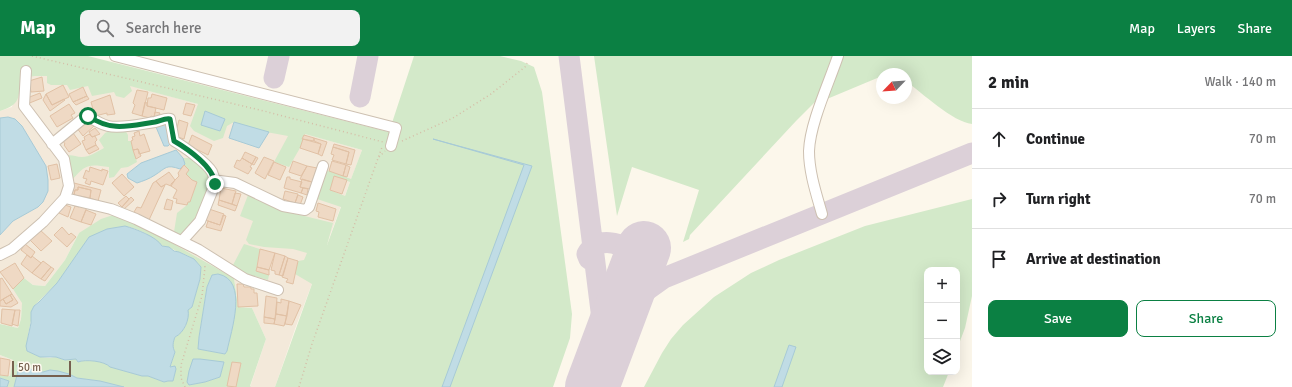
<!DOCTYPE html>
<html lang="en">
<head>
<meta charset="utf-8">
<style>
  body { margin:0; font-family:Signika,sans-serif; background:#f2f2f2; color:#202124 }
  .controls { position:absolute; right:12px; bottom:12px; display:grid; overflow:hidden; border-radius:8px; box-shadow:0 4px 16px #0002 }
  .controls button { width:36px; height:36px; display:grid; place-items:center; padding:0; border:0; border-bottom:1px solid #e0e0e0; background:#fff; color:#202124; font:20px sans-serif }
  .compass { position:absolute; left:876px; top:12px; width:36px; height:36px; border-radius:50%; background:#fff; box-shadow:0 4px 16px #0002; rotate:245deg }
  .scale { position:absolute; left:12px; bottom:10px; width:59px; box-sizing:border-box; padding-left:4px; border:2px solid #76604f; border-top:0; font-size:11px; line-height:14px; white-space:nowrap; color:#76604f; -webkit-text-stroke:3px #fefaf1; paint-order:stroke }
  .stop { position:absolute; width:12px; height:12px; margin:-9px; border:3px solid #0b8043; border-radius:50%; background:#fff }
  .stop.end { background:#0b8043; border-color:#fff; box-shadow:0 1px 4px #0008 }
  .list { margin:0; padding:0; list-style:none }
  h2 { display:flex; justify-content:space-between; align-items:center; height:52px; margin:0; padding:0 16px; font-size:17px }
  h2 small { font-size:13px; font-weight:400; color:#757577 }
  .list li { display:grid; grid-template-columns:26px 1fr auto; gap:12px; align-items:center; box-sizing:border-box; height:60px; padding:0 16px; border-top:1px solid #e0e0e0 }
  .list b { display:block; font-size:15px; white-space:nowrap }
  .list em { font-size:13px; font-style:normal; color:#757577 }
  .actions { display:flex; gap:8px; padding:12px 16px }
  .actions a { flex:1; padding:9px 0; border:1px solid #0b8043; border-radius:8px; text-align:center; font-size:14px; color:#0b8043 }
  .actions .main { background:#0b8043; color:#fff }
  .icon { flex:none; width:22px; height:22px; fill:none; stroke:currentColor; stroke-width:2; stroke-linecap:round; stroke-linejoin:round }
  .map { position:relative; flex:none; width:972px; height:331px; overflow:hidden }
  header { display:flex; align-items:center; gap:24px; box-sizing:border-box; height:56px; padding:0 20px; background:#0b8043; color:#fff }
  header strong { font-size:19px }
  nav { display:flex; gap:22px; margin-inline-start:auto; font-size:14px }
  .search { width:280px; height:36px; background:#f2f2f2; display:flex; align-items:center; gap:10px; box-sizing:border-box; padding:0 14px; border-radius:8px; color:#757577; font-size:15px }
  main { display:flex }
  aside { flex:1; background:#fff }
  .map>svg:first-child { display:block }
  .residential { fill:#f3e9da; fill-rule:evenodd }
  .green { fill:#d3e9c9; fill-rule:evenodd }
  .water { fill:#c0dce5; stroke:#a7cad6 }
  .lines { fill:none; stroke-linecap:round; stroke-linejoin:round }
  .taxiway { stroke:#dcd0d8; stroke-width:21 }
  .runway { stroke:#dcd0d8; stroke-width:54 }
  .building { fill:#efd9c4; stroke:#e1c1a5 }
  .minor-casing { stroke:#cdc0b1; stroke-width:12 }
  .path { stroke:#d5bda7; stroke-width:1.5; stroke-dasharray:1 3; stroke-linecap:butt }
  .minor { stroke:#fff; stroke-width:10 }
  .route { stroke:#0b8043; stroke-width:5 }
</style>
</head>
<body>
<header>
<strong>Map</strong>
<div class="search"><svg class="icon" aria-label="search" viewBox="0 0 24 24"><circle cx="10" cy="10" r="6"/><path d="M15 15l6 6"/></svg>Search here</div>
<nav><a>Map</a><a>Layers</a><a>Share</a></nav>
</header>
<main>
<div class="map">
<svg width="972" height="331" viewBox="0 0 972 331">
  <rect width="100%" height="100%" fill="#fcf7eb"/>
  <path class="residential" d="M24,1L243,60L362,94L295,273L275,331H250L266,283L252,252L238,251L234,222L147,173L79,177L65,204L45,230L33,229L24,222L21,263L18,272L0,268V179L13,165L38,151L46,110L22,70L15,63L8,61L0,62V55L12,51ZM141,107L185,108L180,113L173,110L164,111L155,119L128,122L127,118Z
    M0,299L13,304L10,321L0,319Z"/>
  <path class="green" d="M0,0H88L389,76L414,0H500L521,5L534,11L542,36L572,258L570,282L553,331H275L312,228L295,218L298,205L304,204L307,197L293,193L264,191L249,188L246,184L253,165L240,160L248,139L284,155L333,167L327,189L341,151L317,143L325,115H329L351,123L362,94L305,78L300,92L289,111L274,106L288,80L250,73L234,66L227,70L223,82L214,85L194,75L190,70L198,48L130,30L132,35L124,42L116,40L114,36L92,40L88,30L70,34L67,29H51L47,27V20H35L21,22C18,43 21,48 0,55ZM335,120L350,126L345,140L330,134Z
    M594,0H834L815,46L796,65L690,179L689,183L683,186L699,134L632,111L617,160Z
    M843,0H972V68C953,66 922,37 906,25V18H897L894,16L888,18H882V20L827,43Z
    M114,73L125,74L128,79V85H131L137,106L128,111L121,112L114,121L109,122V111C88,108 86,108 72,124L65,100C72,98 75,101 82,101C89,101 97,96 104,92L99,84L105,77Z
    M183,102H191L204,112L209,119V128L206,142L192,167L180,179L174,176L177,157L187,149L188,146H190L197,127L192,124L186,118L189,114L184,109L185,108Z
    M972,143V240L965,272L957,293V214H927V316H949L943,331H644L662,297L671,283L683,269L714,241L751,217L779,204L865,170Z
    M113,159L147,173L234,222L238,251L252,252L266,283L250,330L251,331H124L100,325L77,322L69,318L50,314L43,316L32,314L17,309L18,315L14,331H7L9,325L0,322V319L10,320L13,304L0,299V268L18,272L21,263L22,247L13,233L24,222L33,229L45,230L65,204L79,177L101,163ZM125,170C135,172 145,176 154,183C156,185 158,187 161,189C164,191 167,190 170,192C183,199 191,198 201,211L200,223L192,251L188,254C187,259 187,266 185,271C181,280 167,281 175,296L170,312L176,313L173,325H168L164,326L148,320H142L111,311C106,305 85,303 78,306L76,303L65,304L56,301L50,302L40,301L27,295L28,279L34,250L57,227L82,192L107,173ZM218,218L227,295L225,298L198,293L199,281L207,231L212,219ZM224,306L220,321L205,326L189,329Z
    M244,188L260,193L256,215L269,219L268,224L233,214L232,211Z"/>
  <path class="water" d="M205,55L225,63L220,75L201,69Z
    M8,61L15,63L22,70L46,110L48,124V135L43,146L38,151L13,165L0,179V62Z
    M234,66L269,76L259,92L229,82Z
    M166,68L172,86L168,90H164L156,71Z
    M433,83L532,110L450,331H442L524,109Z
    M176,94L183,102L185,108L180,113C166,108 166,112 155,119C149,123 143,125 137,127L128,122L127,118L141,107Z
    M125,170C136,173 157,181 162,190L169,191L174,195L179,196L194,203L201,211L200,223L192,251L188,254C190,263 184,277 175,281C173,286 172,291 175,296L170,311L175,310L176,313L173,325H168L164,326L148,320H142L110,311C105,305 85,303 78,306L76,303L65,304L56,301H40L27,295L26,290L31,267V256L34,250L39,246L57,227L89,181L107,173Z
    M218,218C249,224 231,275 227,295L225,298L198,293L199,281L207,231L212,219Z
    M789,289L796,291L782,331H774Z
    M193,303H200L224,306L220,321L205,326L189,329L187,326L189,315Z
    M17,309L28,310L32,314L43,316L50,314L58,315L69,318L77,322L100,325L124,331H14L18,315Z
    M0,322L9,325L7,331H0Z"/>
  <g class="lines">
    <path class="taxiway" d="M569,0L601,255L603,280L601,296
      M274,22L279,0
      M360,41L368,0
      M589,203L587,198C599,177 624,190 642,197
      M599,313L621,262L643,237L664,222L972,97"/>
    <path class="runway" d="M592,331L644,192"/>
  </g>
  <path class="building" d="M42,21L44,35L31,36L29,25Z
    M63,29L69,41L52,49L46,38Z
    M83,31L87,40L73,46L69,38Z
    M137,34L148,36L142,60L132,57L135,49L133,47Z
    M40,37L42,42L27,48V42Z
    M46,38L52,49L64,43L65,44L50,55L43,44Z
    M152,38L167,42L164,54L147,50L148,42H151Z
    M110,39L115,58L107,59V57L95,60L91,46Z
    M87,40L89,43L76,49L73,46Z
    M145,46L147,47V50L156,52L154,61L151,60L150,62L142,60Z
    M186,47L195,49L191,60L183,58Z
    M69,48L75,57L71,59L73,62L57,71L50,60Z
    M155,56L160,57L158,61H154Z
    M86,63L94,70L83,80L76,71Z
    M179,64L188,67L184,83L178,81L175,72H177Z
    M95,72L100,78L92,81L89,76Z
    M139,75L140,80L144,78L150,95L139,98L138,93L133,94L131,85L133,84L132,81L135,80L134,77Z
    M73,77L81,88L69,96L64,89L65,88L63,85Z
    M89,78L92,81L95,80L97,84L95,86L96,89L86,94L82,85L85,84L84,81Z
    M192,79L212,89L208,99L188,89Z
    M304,79L314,82V85L302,83Z
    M314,82L327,86L322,100L318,98L321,88L314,85Z
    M303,83L321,88L318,98L300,92Z
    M334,88L355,94L351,109L346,108L349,96L333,91Z
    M96,89L99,93L89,98L86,94Z
    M333,91L349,96L346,108L332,104L334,99L331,98Z
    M138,93L141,100L136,103L133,94Z
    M245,96L256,101L252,108L242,102Z
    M256,101L258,102L254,109L252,108Z
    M264,101L274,105L265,123L255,117Z
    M242,102L252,108L250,111L252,112L248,118L234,111L237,104L240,105Z
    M293,105L307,110L301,120L289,116Z
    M332,105L346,109L343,120L329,115Z
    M274,106L286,111L280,124L268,119Z
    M57,108L60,122L51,124L48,110Z
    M184,109L189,114L186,118L192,124L197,126L190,146H188L187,149L176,147L177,143L173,142L177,134L171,130V128L179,120L178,117Z
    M346,109L350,111L347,121L343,120Z
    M307,110L317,112L312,126L300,123Z
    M90,111L102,115V113L108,115L103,129L91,125L90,129L85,127L87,123L83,122L86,114L89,116Z
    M169,116L175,124L171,130L166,128L161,131L156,125Z
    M122,118L134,131L124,140L112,127Z
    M334,120L347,124L342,138L330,134Z
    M287,121H290V123L302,126L300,131L303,132L301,137L284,132Z
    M302,123L312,126L310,133L300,131Z
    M156,125L161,131L165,129L149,164L134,156L137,151L141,152L153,127Z
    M74,127L101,134L98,145L90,142L91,134L78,131V134H75L74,139H71Z
    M78,131L91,134L90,142L74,139L75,134H78Z
    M221,132L236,135L232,148L219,144Z
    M303,132L308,133L307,139L301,137Z
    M285,135L298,138L295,147L283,143Z
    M235,137L241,138L237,150L232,148Z
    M298,139L303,141L300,149L295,147Z
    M126,140L129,143L122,151L118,147Z
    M131,141L134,144L123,154L121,152Z
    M167,143L173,145L171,154L164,153Z
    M219,144L237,150L235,155L218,149Z
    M318,147L336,153L333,165L318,161L319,156L316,155Z
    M62,148L71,151L68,161L59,157Z
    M81,149L87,151L81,166L70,162L75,150L79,151Z
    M209,153L224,158L220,169L205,164Z
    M86,154L96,158L91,169L81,166Z
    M223,159L226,160L221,175L206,171L208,165L220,169Z
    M62,171L69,179L71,177L76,181L67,191L54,179Z
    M39,173L52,185L41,195L29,183Z
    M25,188L35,196L31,202L21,194Z
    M260,193L275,197L269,214L257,211Z
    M275,197L285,200L279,219L275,218V215L271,214Z
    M27,199L31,202L32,200L41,207L32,217L21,208Z
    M285,200L288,202L283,220L279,219Z
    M288,202L298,205L293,228L286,226L288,223L282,221Z
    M43,205L51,211L41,223L32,217Z
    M15,207L24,222L13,233L0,216Z
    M51,211L54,213L45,225L41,223Z
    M257,211L269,214V219L256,215Z
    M2,222L12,238L0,245V223Z
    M237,228H243L244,231H251V233H254V237H257L258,250L238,251Z
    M12,238L18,247L11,251L0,250V245L3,243L6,248L13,244L10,239Z
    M10,239L13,244L6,248L3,243Z
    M266,240L277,242L275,263L264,261Z
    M281,243L289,245L287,260L276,258L277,246L281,247Z
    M289,245L301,249L292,269L285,268Z
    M2,253L15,254L12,270L1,267Z
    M15,254H20L18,270L12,268Z
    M276,258L287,260L284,270L274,268Z
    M264,261L275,263L274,268L264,267Z
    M0,302L10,304L8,320L0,319Z
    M232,306L241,307L236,331L227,330Z"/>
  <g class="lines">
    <defs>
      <path id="minor" d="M115,0L396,72L391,90
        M52,88L85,61L88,60C94,64 100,68 108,70C121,73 142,68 155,66C160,65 165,62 170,63L174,85C183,90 207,107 212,116C214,120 215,123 215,128L200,165L182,185
        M215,128L220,125L235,127L283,150L305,154L309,151L323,110
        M65,142L111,153L136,163L199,194L245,223L278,234
        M822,158C816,137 809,116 809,95C810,67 829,27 838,0
        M0,199L12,193L43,166L65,142L69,130L64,103L24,50L26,15"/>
    </defs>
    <use href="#minor" class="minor-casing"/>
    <path class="path" d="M32,0L264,55L383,86
      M402,85L453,62L491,38L525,11L527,7
      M379,101L385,95
      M185,331L181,322V309L202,240L205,211L203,208
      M299,331L312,288L382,91"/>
    <use href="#minor" class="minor"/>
  </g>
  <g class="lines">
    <path class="route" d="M88,60C112,76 128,70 155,66C160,65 165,62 170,63L174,85C188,93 214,111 215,128"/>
  </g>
</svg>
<div class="controls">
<button>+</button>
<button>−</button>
<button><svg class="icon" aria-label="layers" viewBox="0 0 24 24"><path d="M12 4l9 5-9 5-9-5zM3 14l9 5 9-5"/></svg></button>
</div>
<svg class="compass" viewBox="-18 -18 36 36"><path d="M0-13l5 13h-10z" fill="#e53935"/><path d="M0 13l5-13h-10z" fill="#757577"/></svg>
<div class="scale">50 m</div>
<div class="stop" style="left:88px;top:60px"></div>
<div class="stop end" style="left:215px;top:128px"></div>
</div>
<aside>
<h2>2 min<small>Walk · 140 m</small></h2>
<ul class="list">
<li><svg class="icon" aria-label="ahead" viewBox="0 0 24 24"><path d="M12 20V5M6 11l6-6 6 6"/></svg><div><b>Continue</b></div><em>70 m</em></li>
<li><svg class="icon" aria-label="right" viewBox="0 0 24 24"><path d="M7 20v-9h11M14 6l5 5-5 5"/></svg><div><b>Turn right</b></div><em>70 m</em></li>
<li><svg class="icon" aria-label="arrive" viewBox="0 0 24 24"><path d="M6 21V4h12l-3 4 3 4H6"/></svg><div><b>Arrive at destination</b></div></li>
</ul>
<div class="actions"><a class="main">Save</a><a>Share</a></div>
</aside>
</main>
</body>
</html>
